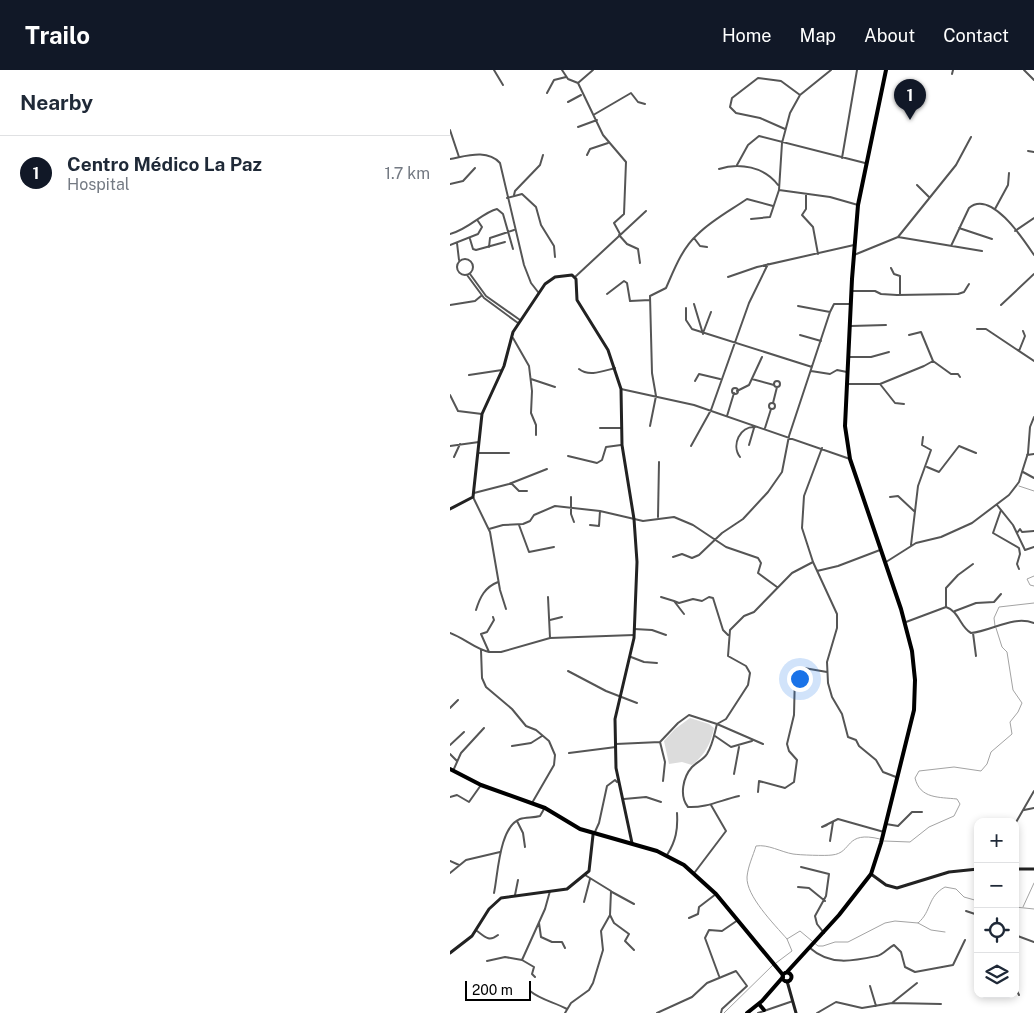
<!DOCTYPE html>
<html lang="en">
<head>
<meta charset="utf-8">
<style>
  body { margin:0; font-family:"Public Sans",sans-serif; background:#f2f2f3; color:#1f2937 }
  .controls { position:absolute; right:15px; bottom:15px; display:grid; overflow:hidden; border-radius:10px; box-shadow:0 2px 8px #0003 }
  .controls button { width:45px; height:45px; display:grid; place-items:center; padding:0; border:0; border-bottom:1px solid #e0e1e3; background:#fff; color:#1f2937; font:25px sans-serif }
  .scale { position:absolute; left:15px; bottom:12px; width:66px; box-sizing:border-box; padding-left:5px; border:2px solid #000; border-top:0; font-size:14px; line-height:18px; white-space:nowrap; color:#000; -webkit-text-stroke:4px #fff; paint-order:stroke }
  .you { position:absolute; left:349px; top:608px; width:18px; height:18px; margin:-12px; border:4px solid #fff; border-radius:50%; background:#1a73e8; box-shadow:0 0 0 8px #1a73e833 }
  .badge { display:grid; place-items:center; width:32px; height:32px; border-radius:50%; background:#111827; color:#fff; font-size:16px; font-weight:700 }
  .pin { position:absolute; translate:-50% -41px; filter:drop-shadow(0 1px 2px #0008) }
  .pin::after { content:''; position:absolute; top:26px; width:18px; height:15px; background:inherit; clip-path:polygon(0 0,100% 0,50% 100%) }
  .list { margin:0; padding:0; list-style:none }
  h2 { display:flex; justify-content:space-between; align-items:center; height:65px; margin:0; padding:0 20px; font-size:21px }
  h2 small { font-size:16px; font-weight:400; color:#747a83 }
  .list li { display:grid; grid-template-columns:32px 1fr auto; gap:15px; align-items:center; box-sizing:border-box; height:75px; padding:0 20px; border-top:1px solid #e0e1e3 }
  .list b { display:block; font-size:19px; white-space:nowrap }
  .list p { margin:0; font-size:16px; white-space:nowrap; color:#747a83 }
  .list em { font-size:16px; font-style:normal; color:#747a83 }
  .icon { flex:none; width:28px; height:28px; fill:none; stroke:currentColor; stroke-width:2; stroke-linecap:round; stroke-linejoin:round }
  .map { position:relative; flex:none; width:584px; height:943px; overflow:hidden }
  header { display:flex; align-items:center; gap:30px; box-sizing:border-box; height:70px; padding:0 25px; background:#111827; color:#fff }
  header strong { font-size:24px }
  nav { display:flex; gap:28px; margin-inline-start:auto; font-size:18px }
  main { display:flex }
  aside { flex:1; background:#fff }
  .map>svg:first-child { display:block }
  .green { fill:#dcdcdc }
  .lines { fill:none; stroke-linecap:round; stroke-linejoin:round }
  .stream { stroke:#a3a3a3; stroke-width:1 }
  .street { stroke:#555; stroke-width:2 }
  .secondary { stroke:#222; stroke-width:3 }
  .primary { stroke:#000; stroke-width:4 }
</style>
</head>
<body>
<header>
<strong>Trailo</strong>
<nav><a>Home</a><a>Map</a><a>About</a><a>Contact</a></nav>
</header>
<main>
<aside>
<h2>Nearby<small></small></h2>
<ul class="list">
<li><span class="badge">1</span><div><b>Centro Médico La Paz</b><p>Hospital</p></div><em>1.7 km</em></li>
</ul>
</aside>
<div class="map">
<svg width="584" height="943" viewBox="0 0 584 943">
  <rect width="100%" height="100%" fill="#fff"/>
  <path class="green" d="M240,648L259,654L264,658C261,673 255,685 242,695L232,692L219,694L214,671L225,659Z"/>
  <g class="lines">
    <path class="stream" d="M569,416L584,421
      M584,506L577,509L580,515L584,516
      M545,556L544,548L549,537L584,533
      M434,771L460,772L479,757L504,746L510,734L507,729C489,727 470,729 465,708L469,701L504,697L531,701L537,694L541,682L562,664L560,652L568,642L572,633L563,620L557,582L552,577L546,558
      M565,837L584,839
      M573,837L584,813
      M468,853L481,860L495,862
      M337,869C324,854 296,826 297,807C298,796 303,786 306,776C318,774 331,782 343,784C349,785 376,786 382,785C403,783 394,760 430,769
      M326,893L342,881L337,869L350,861L368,876H373L385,872H398L435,853L445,851L468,853C482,841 477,827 495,817L506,819L514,827L528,831
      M274,943L323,895"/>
    <path class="street" d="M44,0L53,15
      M112,0L118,9L128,13L153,65L176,92L174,144L164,153L170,164
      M574,0L584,10
      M502,4L503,0
      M128,13L143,0
      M97,23L104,10L116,7
      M118,32L131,25
      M145,44L181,23L188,32L195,34
      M128,57L147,50
      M335,59L310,48L286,43L280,37L282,28L308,8L331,11L350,25
      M0,60L9,87
      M578,81L584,82
      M137,85L140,79L158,73
      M392,88L407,0
      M0,89C17,86 37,79 50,93L74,195L81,213L88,222
      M287,95L298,75L309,66L415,93
      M269,99C289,92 315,97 328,115
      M0,114L13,111L25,98
      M467,115L479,127
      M329,120L380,127L408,135
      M356,124V139L352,145L363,157L368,184
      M64,125L65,121L90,95L93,85
      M57,128L72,124L86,137L91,155L104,176L105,187
      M545,139L558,115L559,103
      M301,149L320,147L329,120L332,73L340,43L350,25L381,0
      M509,158L542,169
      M565,161L584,148
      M0,164C18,160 33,142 47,139L53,144L63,179
      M169,165L177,174L188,179L190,193
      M448,167L506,95L521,67
      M244,168L250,176L257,177
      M20,169L23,179L26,180L55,172
      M7,173L9,190
      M0,175L28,164L32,157L28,151
      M501,176L519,138C541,119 574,170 584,185
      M39,177L40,168L64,160
      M404,185L448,167L532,181
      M7 197a8 8 0 1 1 16 0a8 8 0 1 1-16 0Z
      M441,198L444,204L450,206V225
      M20,204L36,226L70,250
      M17,205L34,228L68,253
      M125,207L196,141
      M278,207L307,197L404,175
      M403,221H425L431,224L447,225L508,224L514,222L519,214
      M157,224L174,211L177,213L180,231L200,230
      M244,234L253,264
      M0,235L25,231L31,226
      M551,235L584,204
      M348,236L380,242
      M236,238V250L242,259L362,297
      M401,256L436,255
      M527,259H536L584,291
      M253,263L261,242
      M350,265L371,271
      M459,265L471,262L483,291L501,304H508L510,307
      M63,268L79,296L82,321L81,343L86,355V365
      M569,281L575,266L573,261
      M398,287H421L439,282
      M129,299C139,307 153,301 165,298
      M361,301L380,304L387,300L397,302
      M19,305L52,300
      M81,309L105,317
      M302,309L324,315
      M324 314a3 3 0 1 1 6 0a3 3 0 1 1-6 0Z
      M245,311L249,304L270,309
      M396,314H430L474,296L483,291
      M430,314L445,333L454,334
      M282 321a3 3 0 1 1 6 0a3 3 0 1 1-6 0Z
      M171,319L244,335L400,389
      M287,321L299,315L312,287
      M0,325L8,341L32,344
      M319 336a3 3 0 1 1 6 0a3 3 0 1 1-6 0Z
      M323,333L327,317
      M277,346L284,323
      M200,356L206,326L202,303L200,226L216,218C224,200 232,178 248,164C262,150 281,140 297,129L323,136
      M150,358H172
      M315,358L321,339
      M299,375L304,358
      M0,376L29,372
      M241,376L261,340L299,233L318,194
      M372,378L354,426L352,458L363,492L387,544V558L377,592L378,613L382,627L392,644L398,667L406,670L409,676L426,690L433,702L446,707
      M29,383H59
      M577,385L584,384
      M118,386L147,393L152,390L156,377L171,375
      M4,387L10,374
      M290,387C281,375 290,356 305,357
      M477,397L489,402L509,376L526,383
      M573,402L584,408
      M61,413L69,421H77
      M24,423L59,414L97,399
      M23,427L40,462L50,520L56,539
      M121,427V444L124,452
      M440,427L448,426L464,441
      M547,435L563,455L575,480L584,477
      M551,440L543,463L569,478L570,484L567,494L569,499
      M208,447L209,392
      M69,455L79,482L104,477
      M140,455L149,456L150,441
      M39,459L53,455L73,454L80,451L84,445L105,436L150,441L193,451L224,447L243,455L276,477L308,488L311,493L308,503L327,517
      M567,463L570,459L572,462L584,461
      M461,475L468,416L481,380L472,375L473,367
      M223,487L232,484L242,488L249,485L272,463L293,449L318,422L332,402L339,366L380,242L384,234H401
      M436,492L466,473L491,467L522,453L559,425L569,412L572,402L578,383L580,357L584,347
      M367,501L388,496L430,480
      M98,527L100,568
      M211,527L224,531L234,544
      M224,531L229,533L243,529L252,531L259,527L263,528L273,560L278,565
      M496,537V518L508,505L523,494
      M26,540C30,527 35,517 48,512
      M505,541L526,533L544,532L551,524
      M43,547L44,550L37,562L31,564L39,582H51L100,568L184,565
      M100,550L112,547
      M456,552L496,537C509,541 510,557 521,563C542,561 563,545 584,553
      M184,559L202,560L216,565
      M0,563C14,568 25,579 39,582
      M523,563L526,586
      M31,580L32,608L36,617L62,639L76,656L86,660L99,671L105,685L104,695L82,733
      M181,587L194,592L207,593
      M118,601L156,621L187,633
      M0,638L8,630
      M265,666L281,677L302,671
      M210,672L215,692L213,711
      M166,674L210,672L228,653L239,645L267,654L276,649L298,615L300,603L296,596L278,586L280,560L294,546L304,542L342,503L363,492
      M0,675L14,662
      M62,676L81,673L92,666
      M119,683L166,677
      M0,684L7,691
      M3,701L11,683L34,658
      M284,704L289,677
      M308,722L309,711L335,718L344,712L347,690L339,681L337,674L344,645L345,603L354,598L377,602
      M289,726C271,730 256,738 238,737C229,726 233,707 242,697C247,692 253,690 257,684C263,674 264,665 267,654L313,674
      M0,727L7,725L19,732L31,715
      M174,729L196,727L211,732
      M574,740L584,738
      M67,751L73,763L75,777
      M436,754L448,756L462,742H472
      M565,754L584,721
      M377,755L372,757L388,749L434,762
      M144,764L149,753L157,716L165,710L167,712
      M380,771L383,752
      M217,785C226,771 228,759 227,743
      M0,791L9,795
      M351,797L379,804L376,826L365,846L367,854L374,863
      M245,802L276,761L261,735
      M0,803L16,790L50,782
      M348,817L359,818L375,831
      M162,822L184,834
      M44,823C48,805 49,757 70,749C76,747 83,748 90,746L94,739
      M65,825L68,810
      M134,832L140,809
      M516,841L528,845
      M160,845L164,853L179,864L175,871L184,880
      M239,848L248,844L249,837L266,824
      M89,853L91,867L102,872H112L115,878
      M27,861C35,867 39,872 48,865
      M565,865L584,872
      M360,878C380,896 403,891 427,886C433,885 438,878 444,875L451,882L455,897L465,902L503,895L515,870
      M72,890L84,897L82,904L85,907
      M37,891L55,887L72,890L95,839L100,821
      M269,906L255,868L259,860L272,861L288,850
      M420,916L426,936
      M565,917L569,925
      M80,921C91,930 104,932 117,939
      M442,933L467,913
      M115,943L121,933L139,920L143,913L153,880L151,861L160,845L161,821L135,805
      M207,943L242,927L257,913L286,901L297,916L272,939L271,943
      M308,943L343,931
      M367,943L386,932L412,938L442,933L491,934"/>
    <path class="secondary" d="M0,439L23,427L32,344L54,296L63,262L95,214L105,207L122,205L126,209L127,230L158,280L171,319L172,375L184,449L187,492L184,568L165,649L166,698L182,773
      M565,799H584
      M421,804L436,815L447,818L499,802L528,799
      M0,883L22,866L39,839L51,828L117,819L139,801L143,765
      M337,911L346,943"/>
    <path class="primary" d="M0,699L31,715L95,738L130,759L207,781L234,795L266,824L333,905
      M337,902L389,845L421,804L431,773L464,640L465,610L462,581L451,539L400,389L395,356L402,209L408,135L436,0
      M332.5 907a4.5 4.5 0 1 1 9 0a4.5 4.5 0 1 1-9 0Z
      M309,934L314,940
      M297,943L312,931L333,907"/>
  </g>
</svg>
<div class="controls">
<button>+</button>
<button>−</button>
<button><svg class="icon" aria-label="locate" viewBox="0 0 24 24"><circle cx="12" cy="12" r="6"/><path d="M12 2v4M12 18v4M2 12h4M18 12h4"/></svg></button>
<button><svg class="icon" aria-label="layers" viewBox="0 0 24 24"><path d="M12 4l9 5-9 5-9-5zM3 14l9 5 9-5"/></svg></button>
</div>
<div class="scale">200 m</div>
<div class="you"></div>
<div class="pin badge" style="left:460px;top:50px">1</div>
</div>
</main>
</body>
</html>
